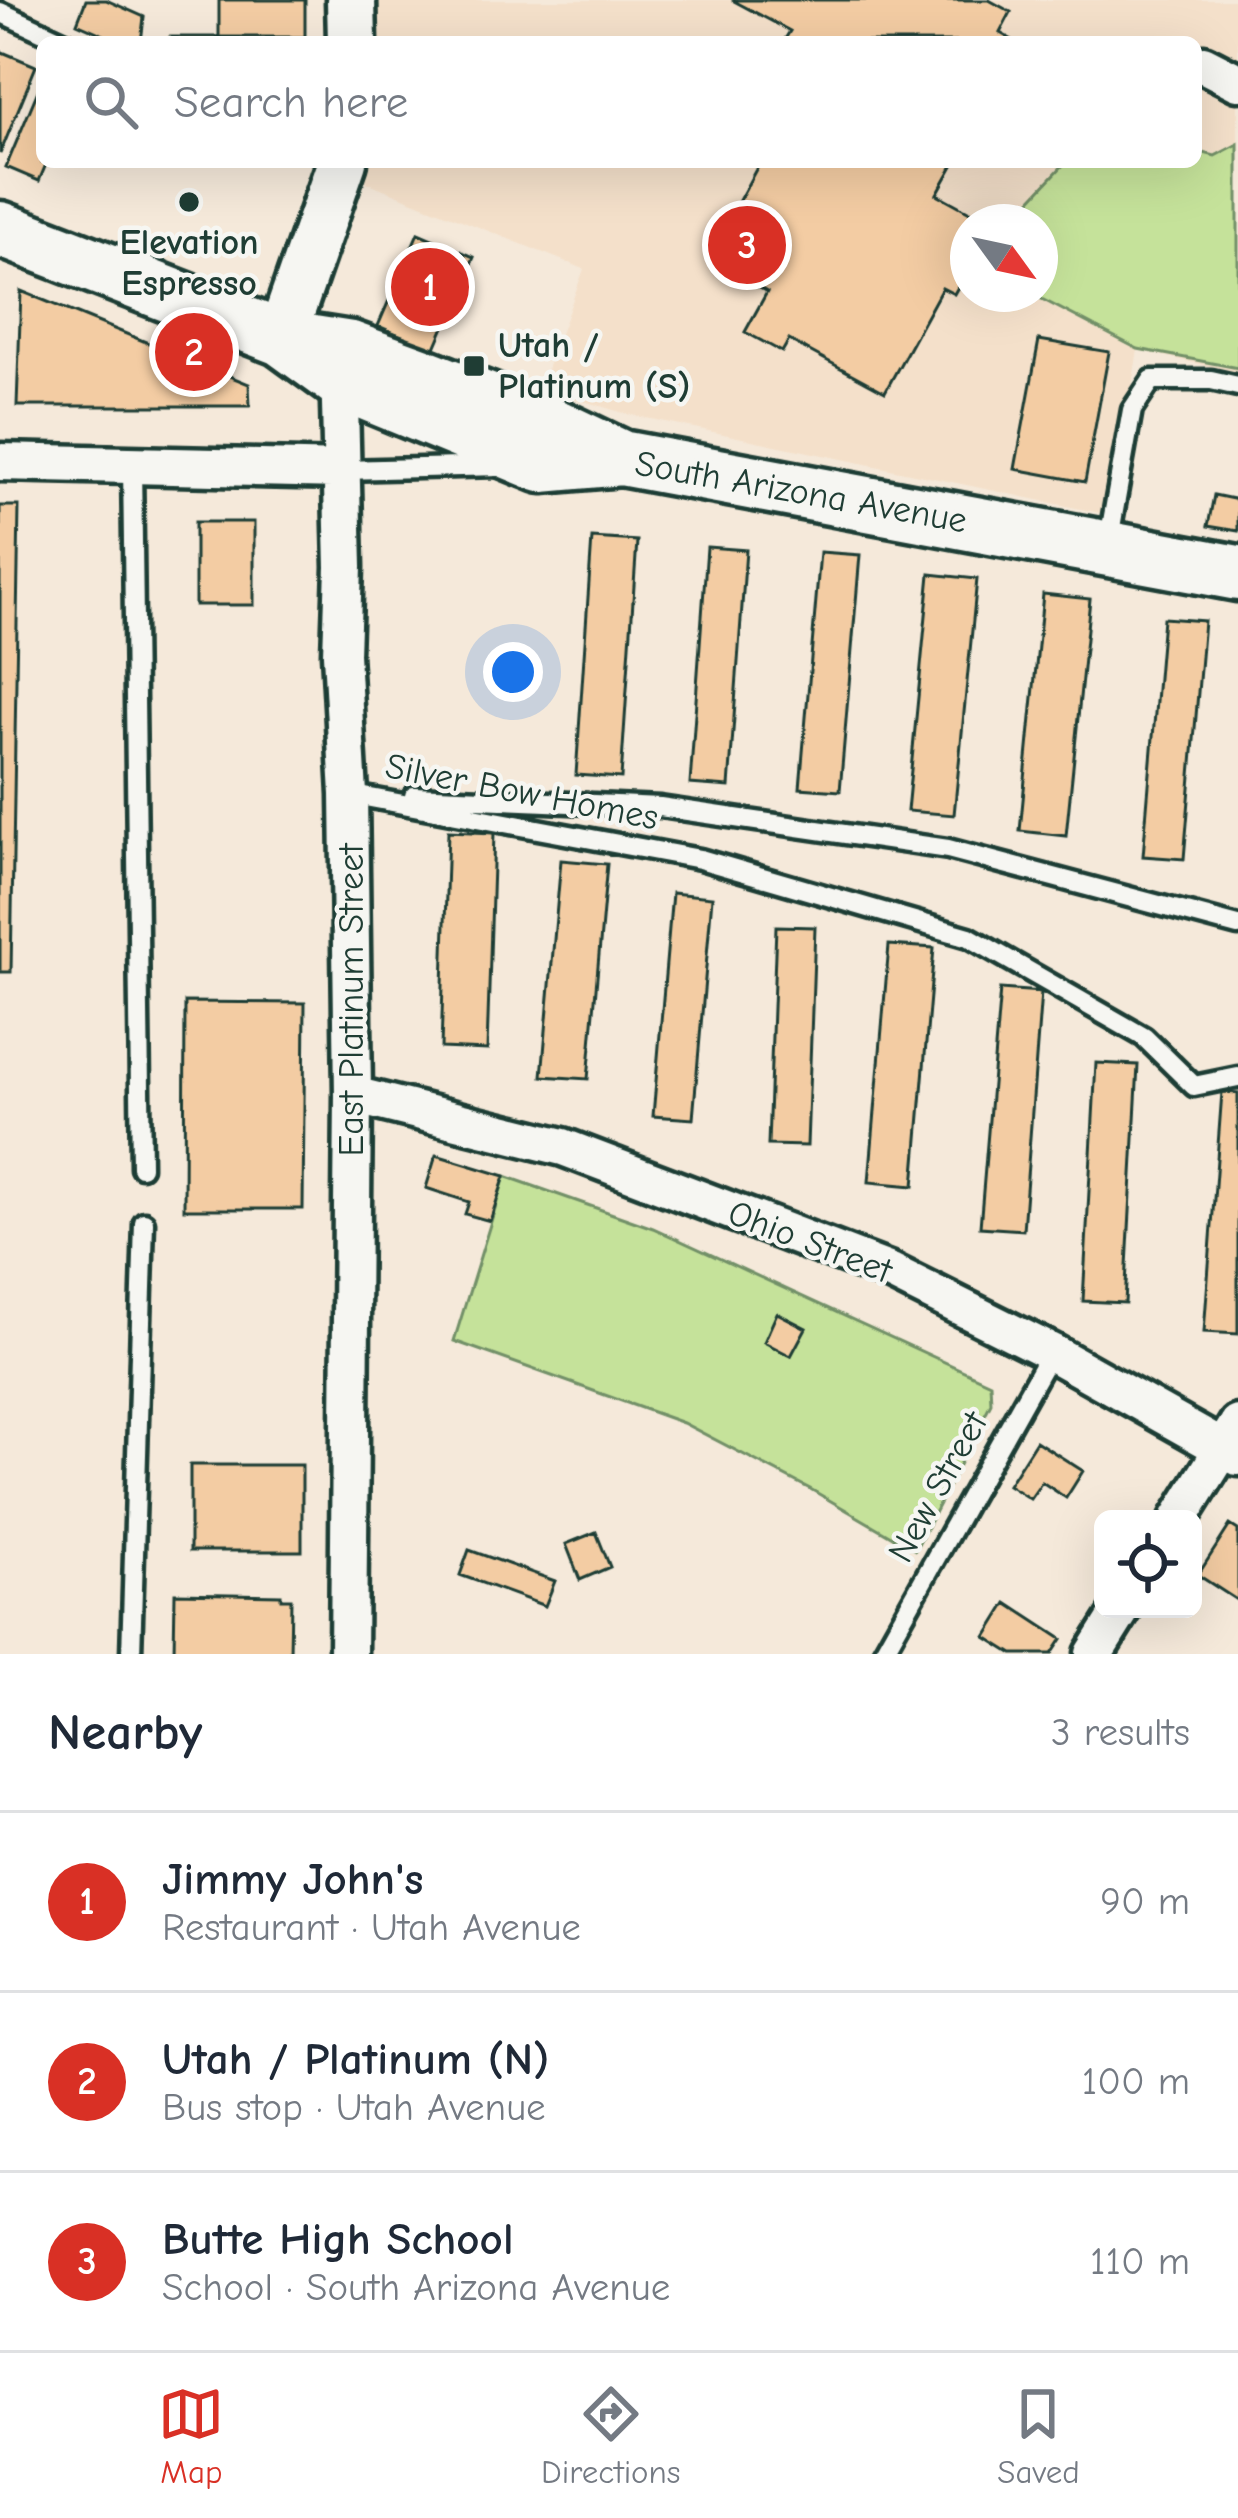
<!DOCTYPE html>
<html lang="en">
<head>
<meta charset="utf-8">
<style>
  body { margin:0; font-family:"Comic Neue",sans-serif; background:#f6f6f7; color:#1f2937 }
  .controls { position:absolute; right:36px; bottom:36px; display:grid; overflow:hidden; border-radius:18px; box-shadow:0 12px 48px #0002 }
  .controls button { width:108px; height:108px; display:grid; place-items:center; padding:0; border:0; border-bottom:3px solid #e0e1e3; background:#fff; color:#1f2937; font:60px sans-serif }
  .compass { position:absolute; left:950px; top:204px; width:108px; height:108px; border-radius:50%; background:#fff; box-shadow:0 12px 48px #0002; rotate:123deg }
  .you { position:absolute; left:513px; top:672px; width:42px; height:42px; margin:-30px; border:9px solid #fff; border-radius:50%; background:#1a73e8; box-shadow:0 0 0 18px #1a73e833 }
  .badge { display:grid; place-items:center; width:78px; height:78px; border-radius:50%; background:#d93025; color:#fff; font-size:39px; font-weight:700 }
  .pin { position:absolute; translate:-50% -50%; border:6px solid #fff; box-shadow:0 3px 12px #0006 }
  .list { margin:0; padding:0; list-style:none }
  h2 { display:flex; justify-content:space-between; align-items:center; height:156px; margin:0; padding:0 48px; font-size:51px }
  h2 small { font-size:39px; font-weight:400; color:#747a83 }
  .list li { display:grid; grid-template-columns:78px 1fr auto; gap:36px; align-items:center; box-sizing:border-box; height:180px; padding:0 48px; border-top:3px solid #e0e1e3 }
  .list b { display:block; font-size:45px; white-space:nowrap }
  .list p { margin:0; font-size:39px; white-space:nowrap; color:#747a83 }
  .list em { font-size:39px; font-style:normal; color:#747a83 }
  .icon { flex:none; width:66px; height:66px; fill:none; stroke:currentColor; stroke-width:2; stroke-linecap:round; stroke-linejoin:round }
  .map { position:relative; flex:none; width:1238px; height:1654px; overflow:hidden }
  .search { position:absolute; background:#fff; box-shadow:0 12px 48px #0002; left:36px; right:36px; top:36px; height:132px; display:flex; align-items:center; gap:30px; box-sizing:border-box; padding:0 42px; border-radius:18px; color:#747a83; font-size:45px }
  .sheet { height:696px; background:#fff }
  nav { display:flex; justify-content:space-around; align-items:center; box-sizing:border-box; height:168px; border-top:3px solid #e0e1e3; background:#fff; font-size:33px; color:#747a83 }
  nav a { display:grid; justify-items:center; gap:6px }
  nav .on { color:#d93025 }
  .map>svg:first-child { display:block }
  .built { fill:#f4e0ca; fill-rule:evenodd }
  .green { fill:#c5e29a; stroke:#729067; stroke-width:3 }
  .building { fill:#f3cca3; stroke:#1f3d34; stroke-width:3 }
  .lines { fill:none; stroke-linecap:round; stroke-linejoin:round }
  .lane-casing { stroke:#1f3d34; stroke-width:27 }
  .street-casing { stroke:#1f3d34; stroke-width:45 }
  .secondary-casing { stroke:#1f3d34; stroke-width:57 }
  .primary-casing { stroke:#1f3d34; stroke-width:63 }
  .lane { stroke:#f6f6f2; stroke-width:18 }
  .street { stroke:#f6f6f2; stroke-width:36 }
  .secondary { stroke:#f6f6f2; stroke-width:48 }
  .primary { stroke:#f6f6f2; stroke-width:54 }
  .poi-dot { fill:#1f3d34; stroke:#f6f6f2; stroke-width:4.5 }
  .labels { text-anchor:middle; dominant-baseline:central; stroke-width:9; stroke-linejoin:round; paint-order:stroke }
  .poi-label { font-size:36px; font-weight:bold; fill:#1f3d34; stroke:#f6f6f2 }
  .street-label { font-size:36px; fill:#1f3d34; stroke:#f6f6f2 }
</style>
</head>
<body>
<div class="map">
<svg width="1238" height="1654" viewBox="0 0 1238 1654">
  <rect width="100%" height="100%" fill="#f5e9da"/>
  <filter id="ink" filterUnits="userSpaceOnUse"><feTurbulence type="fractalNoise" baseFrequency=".00833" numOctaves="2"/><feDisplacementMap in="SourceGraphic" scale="24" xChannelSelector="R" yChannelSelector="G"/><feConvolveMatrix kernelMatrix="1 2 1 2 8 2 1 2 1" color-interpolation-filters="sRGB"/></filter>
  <g filter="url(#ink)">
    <path class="built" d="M348,0H1238V373L1138,350L1110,515L627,414L540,388L584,269L341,172L342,162H1196V42H349ZM968,222H1040V294H968Z"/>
    <path class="green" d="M1238,144V368L1138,349L1032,294H1040V222H1010L1066,162H1196V151L1215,156Z
      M505,1176L653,1228L990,1383L991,1403L915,1550L812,1490L683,1423L454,1341Z"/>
    <path class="building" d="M86,0H106L144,17L141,42H120L77,23Z
      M219,0H305V37H219Z
      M732,0H989L1011,12L1000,33L1016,42H790L785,39L790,31Z
      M170,37H305V42H170Z
      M0,51L36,66L0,154Z
      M42,81V162H47L39,181L6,167Z
      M760,162H955L937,194L988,222H968V269L954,294L942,288L885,392L789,340L782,352L745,332L767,292L707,259Z
      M418,233L474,257L434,350L378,326Z
      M21,291L249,384L250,406H17Z
      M1039,340L1109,352L1085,482L1015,469Z
      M1214,495L1238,500V531L1208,526Z
      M0,506H19L11,972H0Z
      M195,522H254V605H195Z
      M592,538L637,541L621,778L576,775Z
      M707,547L746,550L729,787L690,784Z
      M820,552L860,555L840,791L800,788Z
      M930,574L977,579L954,815L907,811Z
      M1043,594L1090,599L1066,836L1020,831Z
      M1163,618L1204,621L1184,859L1143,856Z
      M448,831L494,833L487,1050L441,1048Z
      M561,860L607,864L588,1079L542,1076Z
      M672,893L712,897L693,1119L653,1116Z
      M776,926L815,927L807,1146L768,1145Z
      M889,945L934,948L914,1186L869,1182Z
      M1000,989L1041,992L1023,1230L980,1227Z
      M185,1002L305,1003L303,1209H184Z
      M1096,1063L1138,1065L1125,1303L1083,1301Z
      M1222,1092L1238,1093V1334L1204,1332Z
      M436,1155L505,1176L490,1221L465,1214L469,1202L426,1188Z
      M777,1313L806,1328L791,1356L764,1342Z
      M1036,1441L1083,1471L1066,1498L1042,1482L1030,1499L1008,1485Z
      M190,1465H302V1551H190Z
      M1230,1525L1238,1530V1601L1198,1575Z
      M596,1532L610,1567L580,1580L566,1544Z
      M469,1550L555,1581L545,1606L460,1575Z
      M175,1593L281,1595V1599H291L290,1654H174Z
      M1007,1603L1062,1639L1052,1654H1013L986,1637Z"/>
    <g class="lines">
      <defs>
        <path id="lane" d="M0,12L65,42
          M132,464L141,1167
          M343,470L500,466
          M1108,544L1132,410L1152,380H1211L1238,386
          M349,794L700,859L969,937L1144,1037L1194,1086L1238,1077
          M414,796L660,807L948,849L1238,926
          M131,1654L144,1222
          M882,1654L1051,1352"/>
        <path id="street" d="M1203,64L1238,82
          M339,362L344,567L341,654L349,794L353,1095L348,1654
          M0,462L343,470
          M353,1095L563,1147L891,1272L1051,1352L1238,1457
          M1179,1519L1238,1424
          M1094,1654L1122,1609"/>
        <path id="secondary" d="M351,0L352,42
          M281,338L342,162"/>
        <path id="primary" d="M0,229L281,338L351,349L422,375L558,428L619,457
          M281,338L343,383L542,465L621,458L1238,573"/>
      </defs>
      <use href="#lane" class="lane-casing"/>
      <use href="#street" class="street-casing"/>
      <use href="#secondary" class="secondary-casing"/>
      <use href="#primary" class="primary-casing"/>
      <use href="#lane" class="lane"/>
      <use href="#street" class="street"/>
      <use href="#secondary" class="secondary"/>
      <use href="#primary" class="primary"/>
    </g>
  </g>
  <g class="poi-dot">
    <circle cx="189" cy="202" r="12"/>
    <rect x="462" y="354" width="24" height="24" rx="6"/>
  </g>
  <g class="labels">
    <g class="poi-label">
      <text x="189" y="242">Elevation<tspan x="189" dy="41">Espresso</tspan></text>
      <text x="498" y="345" text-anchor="start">Utah /<tspan x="498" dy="41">Platinum (S)</tspan></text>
    </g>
    <g class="street-label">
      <text transform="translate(801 492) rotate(10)">South Arizona Avenue</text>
      <text transform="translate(522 792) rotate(11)">Silver Bow Homes</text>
      <text transform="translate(351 1000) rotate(-90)">East Platinum Street</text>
      <text transform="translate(810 1242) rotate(21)">Ohio Street</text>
      <text transform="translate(938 1487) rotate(-61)">New Street</text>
    </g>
  </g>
</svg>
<div class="controls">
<button><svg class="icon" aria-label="locate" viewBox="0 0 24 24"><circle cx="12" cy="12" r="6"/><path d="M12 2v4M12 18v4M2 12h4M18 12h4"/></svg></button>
</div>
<svg class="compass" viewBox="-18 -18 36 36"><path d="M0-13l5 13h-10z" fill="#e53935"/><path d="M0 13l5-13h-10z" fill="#747a83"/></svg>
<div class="you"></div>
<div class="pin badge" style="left:430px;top:287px">1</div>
<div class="pin badge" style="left:194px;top:352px">2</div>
<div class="pin badge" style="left:747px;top:245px">3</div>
<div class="search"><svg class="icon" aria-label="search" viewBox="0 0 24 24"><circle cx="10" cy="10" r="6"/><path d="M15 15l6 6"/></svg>Search here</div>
</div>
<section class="sheet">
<h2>Nearby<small>3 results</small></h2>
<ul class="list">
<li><span class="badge">1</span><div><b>Jimmy John's</b><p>Restaurant · Utah Avenue</p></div><em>90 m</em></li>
<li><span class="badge">2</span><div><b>Utah / Platinum (N)</b><p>Bus stop · Utah Avenue</p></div><em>100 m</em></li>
<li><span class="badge">3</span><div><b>Butte High School</b><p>School · South Arizona Avenue</p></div><em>110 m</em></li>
</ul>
</section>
<nav>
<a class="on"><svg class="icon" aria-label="map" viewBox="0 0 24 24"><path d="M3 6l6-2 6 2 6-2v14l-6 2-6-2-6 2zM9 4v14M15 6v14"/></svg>Map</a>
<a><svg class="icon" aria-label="directions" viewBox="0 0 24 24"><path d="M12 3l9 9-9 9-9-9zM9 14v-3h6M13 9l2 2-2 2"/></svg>Directions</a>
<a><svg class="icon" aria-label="saved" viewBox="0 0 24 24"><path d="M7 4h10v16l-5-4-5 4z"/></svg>Saved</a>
</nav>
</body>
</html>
